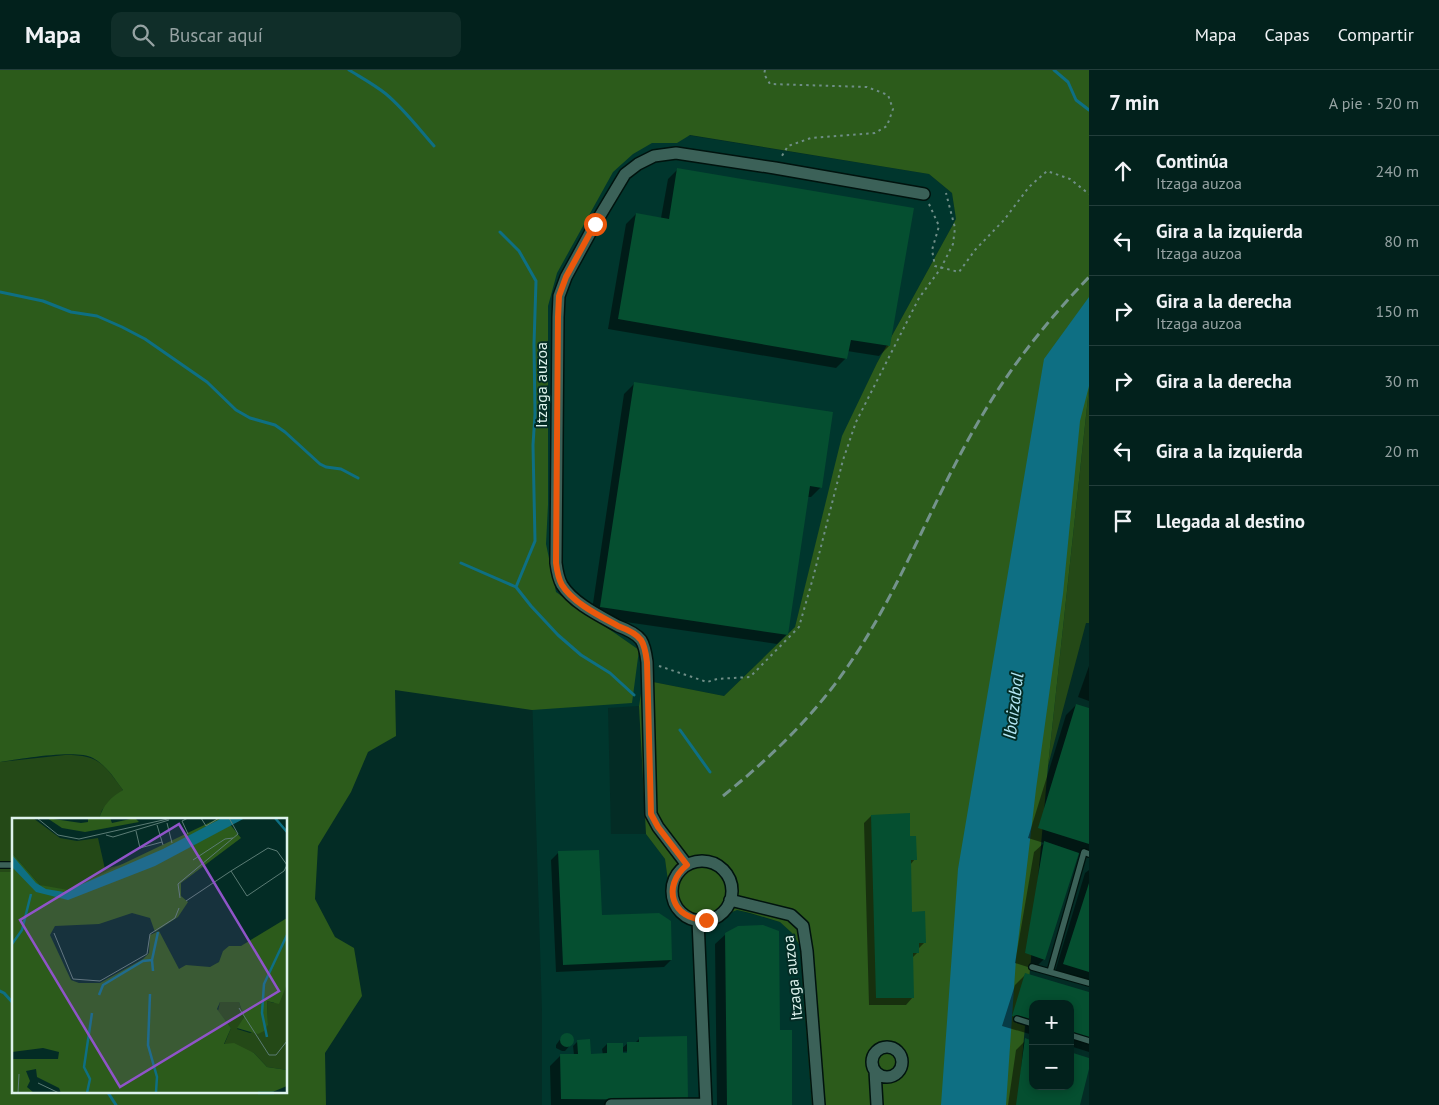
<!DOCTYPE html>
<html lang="es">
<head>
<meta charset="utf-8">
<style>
  body { margin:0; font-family:"PT Sans",sans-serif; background:#102e29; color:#f1f3f6 }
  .controls { position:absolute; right:15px; bottom:15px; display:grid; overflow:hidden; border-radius:10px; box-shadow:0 2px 8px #0003 }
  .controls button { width:45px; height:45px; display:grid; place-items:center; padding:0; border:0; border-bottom:1px solid #233e3b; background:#02211c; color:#f1f3f6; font:25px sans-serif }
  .stop { position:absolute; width:15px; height:15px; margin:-11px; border:4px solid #ea580c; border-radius:50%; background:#fff }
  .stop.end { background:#ea580c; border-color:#fff; box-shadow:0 1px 5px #0008 }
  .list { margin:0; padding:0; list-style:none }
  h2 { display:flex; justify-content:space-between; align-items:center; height:65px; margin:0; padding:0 20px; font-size:21px }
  h2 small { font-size:16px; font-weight:400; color:#96a3a3 }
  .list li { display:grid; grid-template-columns:32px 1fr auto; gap:15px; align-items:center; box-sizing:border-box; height:70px; padding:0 20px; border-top:1px solid #233e3b }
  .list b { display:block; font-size:19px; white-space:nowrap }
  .list p { margin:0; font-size:16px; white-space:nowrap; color:#96a3a3 }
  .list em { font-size:16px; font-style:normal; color:#96a3a3 }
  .icon { flex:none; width:28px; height:28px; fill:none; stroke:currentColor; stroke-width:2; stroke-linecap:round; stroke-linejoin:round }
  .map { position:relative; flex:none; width:1089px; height:1035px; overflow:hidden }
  header { display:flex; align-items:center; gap:30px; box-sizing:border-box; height:70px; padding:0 25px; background:#02211c; border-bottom:1px solid #233e3b }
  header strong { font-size:24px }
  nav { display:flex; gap:28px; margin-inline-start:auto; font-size:18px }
  .search { width:350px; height:45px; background:#102e29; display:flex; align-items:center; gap:12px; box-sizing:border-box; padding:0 18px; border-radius:10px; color:#96a3a3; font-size:19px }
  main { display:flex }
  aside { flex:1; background:#02211c }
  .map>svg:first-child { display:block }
  .built { fill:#00362d }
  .green { fill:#244917 }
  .forest { fill:#2c5b1b }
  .water { fill:#0e6f83 }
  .shadow { fill:#0007; fill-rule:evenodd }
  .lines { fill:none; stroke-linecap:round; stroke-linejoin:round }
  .stream { stroke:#0e6f83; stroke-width:3 }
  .building { fill:#054f30 }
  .service-casing { stroke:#00130e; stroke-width:8 }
  .minor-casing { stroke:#00130e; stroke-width:14 }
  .path { stroke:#6f8e87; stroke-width:2; stroke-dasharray:2.5 4; stroke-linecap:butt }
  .service { stroke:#3b6158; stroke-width:5.5 }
  .minor { stroke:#3b6158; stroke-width:11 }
  .rail { stroke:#74938c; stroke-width:3; stroke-dasharray:10 5; stroke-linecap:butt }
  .route { stroke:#ea580c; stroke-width:6 }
  .labels { text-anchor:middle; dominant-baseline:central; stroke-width:4; stroke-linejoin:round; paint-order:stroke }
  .street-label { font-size:16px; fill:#def3ed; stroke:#032c25 }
  .water-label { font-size:18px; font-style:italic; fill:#b4e7f5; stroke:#032c25 }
  .inset-river { fill:none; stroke:#0e6f83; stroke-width:2.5 }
  .inset-road { fill:none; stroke:#5b7c75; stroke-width:1 }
  .view { fill:#8f54c8; fill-opacity:0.15; stroke:#8f54c8; stroke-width:2.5 }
  .inset-edge { fill:none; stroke:#def3ed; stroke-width:2.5 }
</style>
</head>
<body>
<header>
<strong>Mapa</strong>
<div class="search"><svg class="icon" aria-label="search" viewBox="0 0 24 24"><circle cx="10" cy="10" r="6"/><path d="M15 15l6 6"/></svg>Buscar aquí</div>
<nav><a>Mapa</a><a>Capas</a><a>Compartir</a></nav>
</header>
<main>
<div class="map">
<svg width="1089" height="1035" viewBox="0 0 1089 1035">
  <rect width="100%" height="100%" fill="#032c25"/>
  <path class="built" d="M643,58L929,104L952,123L956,149L877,293L843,366L795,557L724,626L643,610L639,636L608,638L611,764H646L665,789L671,833L716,855L725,845L737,840L780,852L792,863L800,876L812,1035H542V941L519,211Z"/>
  <path class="green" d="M1089,318V553H1086L1048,696Z
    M65,685C99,685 103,693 123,720L102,740L99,749H14V802H0V692Z"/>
  <path class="forest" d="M0,0H1089V318L1048,696L1018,1035H812L800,876L792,863L780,852L750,843L737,840L725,845L717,855L691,856L674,841L671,833L665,789L646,764L639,636L643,610L724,626L795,557L842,366L877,293L956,149L952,123L929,104L690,65L677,73H652L633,84L613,102L557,203L548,236V435L546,474L556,522L639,580L632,633L532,640L395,620L396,666L368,682L351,722L318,776L315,829L335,867L354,878L362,926L325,983L326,1035H0V802H14V1021H286V749H99C103,735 111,727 123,720C114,708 107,696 93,688C76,679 21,689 0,692Z"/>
  <path class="water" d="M1089,227V316L1080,351L1063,524L1036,719L1016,889L1006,1035H941L958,799L1044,289Z"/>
  <path class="shadow" d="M678,99L889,276L879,286L847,281L846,288L836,298L608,259L626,154L636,144L661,148L668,109Z
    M634,314L821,417L811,427H807L787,564L777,574L591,547L624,324Z
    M1089,596V631L1078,627Z
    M1076,635L1089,639V787L1078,783L1044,889L1034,899L1015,893L1034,782L1044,773L1028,768L1066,645Z
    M871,746L909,768L915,789L910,795L911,843L925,872L918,879V882L912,888L913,927L906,935H869L864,753Z
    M558,783L600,847L671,890L664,897L556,902L551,790Z
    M1089,800V915L1054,905L1085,803Z
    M726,864L779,961L791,1035H717L715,874Z
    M1025,905L1089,924V982L1070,976V934H1033V965L1002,956L1015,915Z
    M564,964H570L572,967V973L565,981H562L556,978V975Z
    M640,968L681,1035H551L550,996L560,986L574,985L573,976L578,971L590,985H603L602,979L607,974L621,979L628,973H635ZM632,981V984H621V982Z
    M1026,970L1033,1016H1070L1089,989L1079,1035H1008L1016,980Z"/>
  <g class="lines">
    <path class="stream" d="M349,0C362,8 375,15 386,24C404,39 419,59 434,76
      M1054,0L1068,12L1076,30L1089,40
      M500,162L519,181L536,211L534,274L535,344L533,375L535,471L516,517
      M0,222L43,231L71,242L97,246L122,257L145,269L207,312L236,340L250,348L275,355L285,362L320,394L326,397L341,399L358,408
      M461,493L516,517L531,536L558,565L581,585L610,603L634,625
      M680,660L710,702
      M0,921L4,923L14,934
      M107,1021L116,1035"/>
  </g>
  <path class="building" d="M677,98L914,138L890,276L851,270L847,289L618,249L636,143L669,149Z
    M634,312L833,342L822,418L810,416L788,565L600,537Z
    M1076,634L1089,638V774L1038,758Z
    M910,743V766H916L917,790H911L912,842L925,841L926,873H919V883H913L914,928H876L871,745Z
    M1044,771L1079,783L1045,890L1025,883Z
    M599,780L602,845L659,843L671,851L672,890L563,895L558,781Z
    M1089,813V902L1063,894Z
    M763,855L779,861L780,960H792V1035H727L725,863L738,856Z
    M1025,903L1089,922V969L1070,963V934H1033V952L1012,946Z
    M560 970a7 7 0 1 1 14 0a7 7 0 1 1-14 0Z
    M687,966L688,1030L561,1029L560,984H578L577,970L590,969L591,984L607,983V973H623V983H627V972H639V967Z
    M1025,968L1033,971V1016H1070V982L1089,988V999L1080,1035H1016Z"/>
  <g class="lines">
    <defs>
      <path id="service" d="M0,795H14
        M1032,897L1089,913
        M1050,902L1084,782L1089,784
        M1017,949L1033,954
        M1070,965L1089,971"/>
      <path id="minor" d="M672 821a30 30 0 1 1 60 0a30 30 0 1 1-60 0Z
        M687,795L658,757L651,744L647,592C646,584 645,576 641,570C636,563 626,559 618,556C600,546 573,533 562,515C558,508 557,501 556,493L558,247L559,226L566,207L595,154L625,104L638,94L654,86L676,83L775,98L924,124
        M730,830L791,845L803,856L807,881L819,1035
        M698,850L706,1035
        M872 992a15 15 0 1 1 30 0a15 15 0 1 1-30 0Z
        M875,1001L877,1035
        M611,1035L706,1034"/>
    </defs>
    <use href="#service" class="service-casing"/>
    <use href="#minor" class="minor-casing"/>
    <path class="path" d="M765,0L764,4L770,14L867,17L888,25L893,39L887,56L875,63L811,68L788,76L780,89
      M929,134L939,156L932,180L935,196L959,202L975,180L1004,150L1029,117L1047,101L1070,109L1089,124
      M659,596L707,612L717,609L750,607L799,557L813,508L843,390L856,352L919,228L941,198L953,174L955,158L946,123"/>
    <use href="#service" class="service"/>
    <use href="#minor" class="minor"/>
    <path class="rail" d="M723,726C770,688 813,647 848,596C902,518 934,425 983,344C1013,293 1049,249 1089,207"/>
  </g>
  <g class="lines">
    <path class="route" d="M595,154L566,207L559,226L558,247L556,493C557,501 558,508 562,515C573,533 600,546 618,556C626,559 636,563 641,570C645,576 646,584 647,592L651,744L658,757L687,795C661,816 672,850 706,850"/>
  </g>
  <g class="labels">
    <g class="street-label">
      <text transform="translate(541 315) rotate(-90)">Itzaga auzoa</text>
      <text transform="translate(792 908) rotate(-96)">Itzaga auzoa</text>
    </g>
    <g class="water-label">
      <text transform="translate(1013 636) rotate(-83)">Ibaizabal</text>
    </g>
  </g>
  <g transform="translate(12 748)">
    <rect width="275" height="275" fill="#032c25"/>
    <path d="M0,0H21L48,20L65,23L86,20L93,51L119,44L56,72H40L28,67L0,35ZM275,166V252L255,249L242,235L212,227L219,210L206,193L208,184H227L232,199L225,211L238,215L256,207L255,183L262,185Z" fill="#244917"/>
    <path d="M35,0L69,5L76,4V0H98L100,5L123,0L127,4L73,14L50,10ZM207,0H213L229,20L169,65V78L176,84L166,99L143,114L138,100L120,95L87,106L43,108L38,117L59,162L67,165H88L131,141L137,135L138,117L147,113L167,151L174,147L198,149L207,144L211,133L217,128H229L275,100V166L267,186L255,183L256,207L252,213L246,216L225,210L232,199L227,184H208L205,191L219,210L212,226L222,225L242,235L255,249L275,252V268L258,275H49L47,270L25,259L24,251L14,253L18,263L15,269L22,275H0V241H46L47,234L31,230L0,234V35L28,67L56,72Z" fill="#2c5b1b"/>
    <path d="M210,0H233L143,48L56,82L24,74L0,49V37L24,65L34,71L52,74L151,31Z" fill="#0e6f83"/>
    <path class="inset-river" d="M263,0L275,14M0,126L10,112L19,76M141,153L140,142L146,114M138,176L136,227L145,259L144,274M87,177L91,167L131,143L140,142M255,219L250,195L252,166L275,117M75,275L78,261L72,249L80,195M246,275H262"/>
    <path class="inset-road" d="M25,0L46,17L67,21L160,0M189,0L194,8L207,0M155,5L160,25M145,7L151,27M124,13L128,30L150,24M176,16L170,3L176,0M94,17L101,19L157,2M181,42L213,21L221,20M202,65L217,89M168,80L166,66L226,16L217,0M174,83L219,53L256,30L265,33L275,47L272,53L235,78L219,53M42,115L61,161L88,163L135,136L138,116L163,100L167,90M227,190L257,237H264L275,223M26,265L47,275M6,275L7,256"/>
    <path class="view" d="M167,6L267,173L108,269L8,102Z"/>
    <rect width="275" height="275" class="inset-edge"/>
  </g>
</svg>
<div class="controls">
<button>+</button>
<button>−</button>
</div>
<div class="stop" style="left:595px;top:154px"></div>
<div class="stop end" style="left:706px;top:850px"></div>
</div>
<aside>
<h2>7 min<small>A pie · 520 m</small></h2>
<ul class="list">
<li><svg class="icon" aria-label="ahead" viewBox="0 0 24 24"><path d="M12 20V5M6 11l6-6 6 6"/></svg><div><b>Continúa</b><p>Itzaga auzoa</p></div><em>240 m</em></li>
<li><svg class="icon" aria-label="left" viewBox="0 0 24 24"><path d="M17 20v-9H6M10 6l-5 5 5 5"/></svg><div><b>Gira a la izquierda</b><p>Itzaga auzoa</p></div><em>80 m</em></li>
<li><svg class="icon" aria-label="right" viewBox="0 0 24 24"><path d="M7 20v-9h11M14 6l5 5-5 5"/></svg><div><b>Gira a la derecha</b><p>Itzaga auzoa</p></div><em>150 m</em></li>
<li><svg class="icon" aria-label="right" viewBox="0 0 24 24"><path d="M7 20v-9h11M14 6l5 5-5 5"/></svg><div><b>Gira a la derecha</b></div><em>30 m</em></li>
<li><svg class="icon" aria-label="left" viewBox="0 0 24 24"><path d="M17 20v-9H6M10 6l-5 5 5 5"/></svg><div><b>Gira a la izquierda</b></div><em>20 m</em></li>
<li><svg class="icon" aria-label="arrive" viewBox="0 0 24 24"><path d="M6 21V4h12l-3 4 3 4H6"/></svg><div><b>Llegada al destino</b></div></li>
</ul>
</aside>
</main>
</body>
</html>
